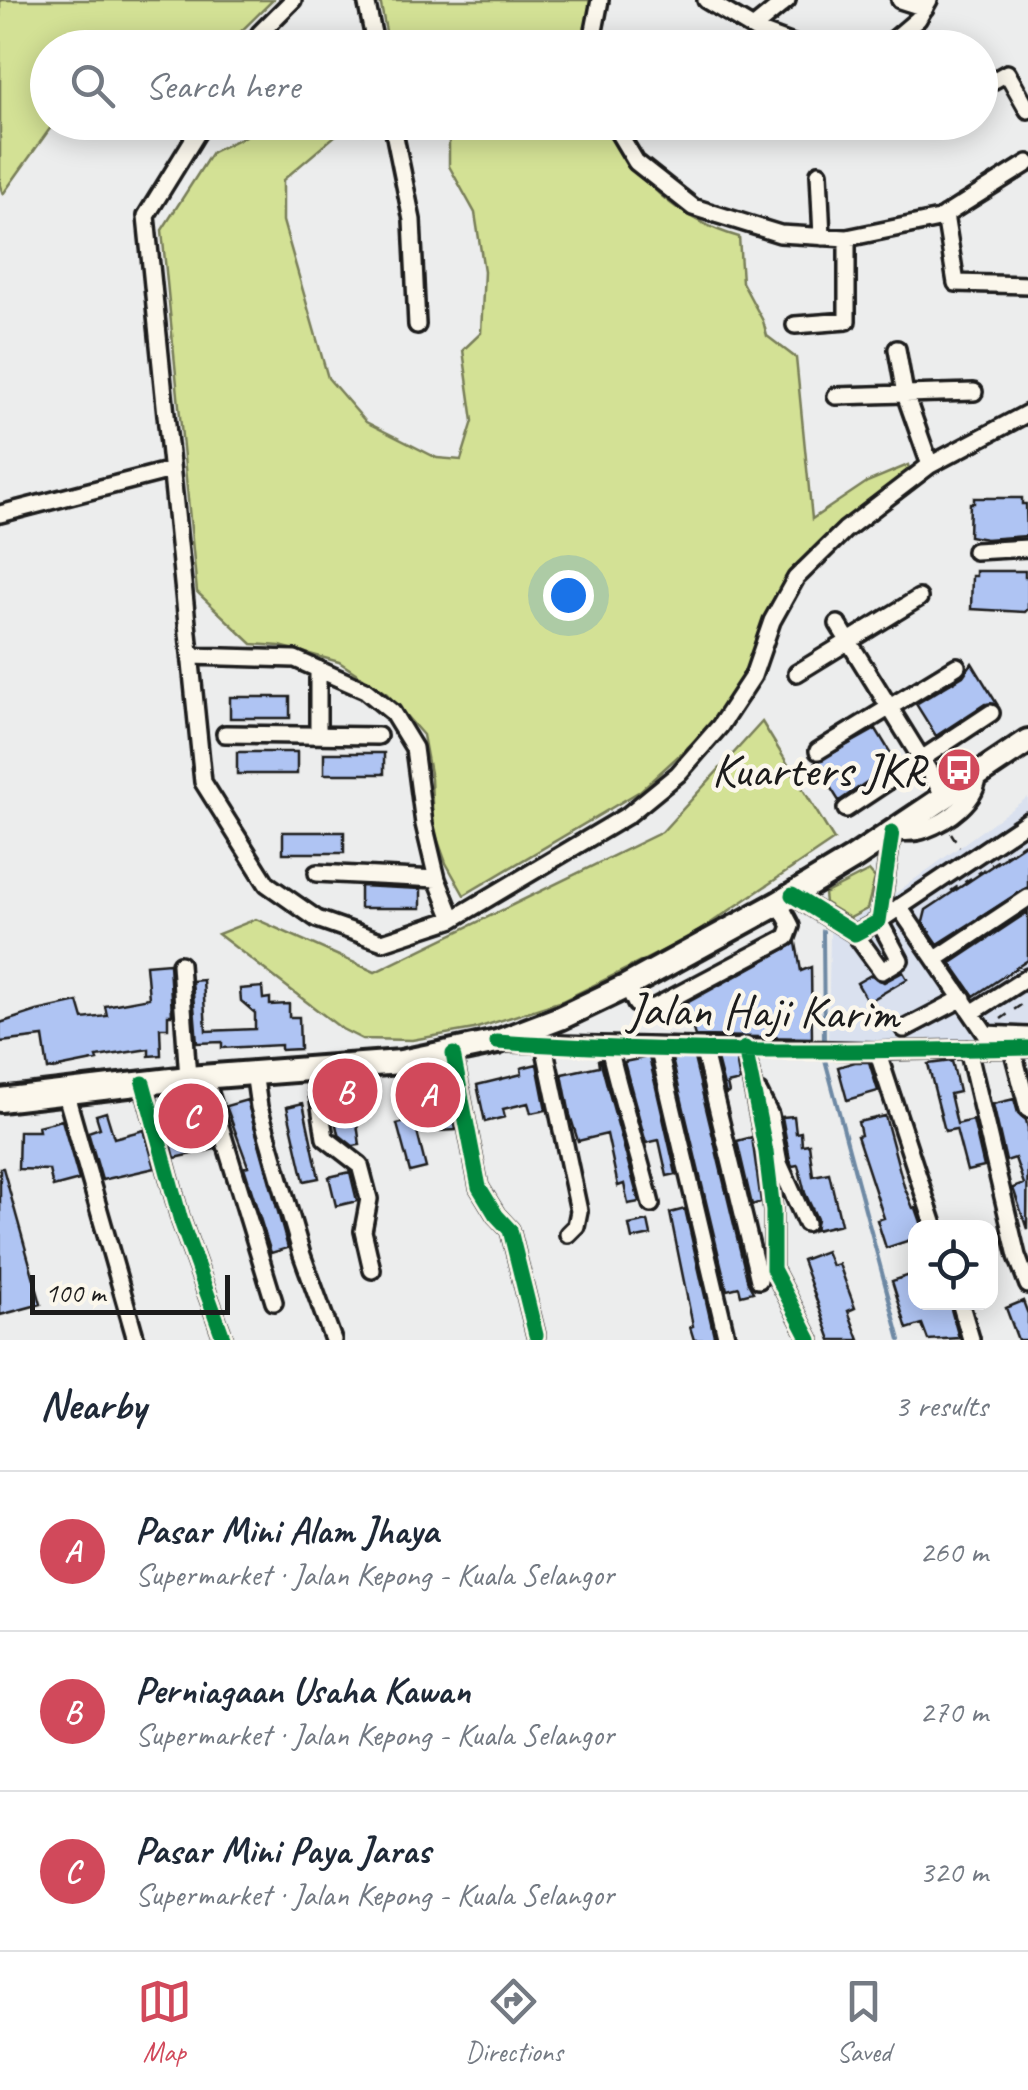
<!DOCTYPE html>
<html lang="en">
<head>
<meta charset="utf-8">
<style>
  body { margin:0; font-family:Caveat,sans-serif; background:#f2f2f3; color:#1f2937 }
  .controls { position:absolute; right:30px; bottom:30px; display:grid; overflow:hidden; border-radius:20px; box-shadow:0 5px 25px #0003 }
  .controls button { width:90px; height:90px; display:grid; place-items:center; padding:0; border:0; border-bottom:2px solid #e0e1e3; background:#fff; color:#1f2937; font:50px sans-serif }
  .scale { position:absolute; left:30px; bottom:25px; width:200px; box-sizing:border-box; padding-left:10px; border:5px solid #1c1c1c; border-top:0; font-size:28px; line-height:35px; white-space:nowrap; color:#1c1c1c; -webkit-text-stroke:8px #fbf7ec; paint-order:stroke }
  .you { position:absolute; left:568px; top:595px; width:35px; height:35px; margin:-25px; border:8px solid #fff; border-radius:50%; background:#1a73e8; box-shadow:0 0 0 15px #1a73e833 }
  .badge { display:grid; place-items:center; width:65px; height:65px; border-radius:50%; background:#d1495b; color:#fff; font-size:32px; font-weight:700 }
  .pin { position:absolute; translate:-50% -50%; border:5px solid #fff; box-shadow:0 2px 10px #0006 }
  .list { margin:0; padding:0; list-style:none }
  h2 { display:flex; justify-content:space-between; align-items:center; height:130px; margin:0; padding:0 40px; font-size:42px }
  h2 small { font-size:32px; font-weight:400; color:#747a83 }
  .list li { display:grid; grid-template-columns:65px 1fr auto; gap:30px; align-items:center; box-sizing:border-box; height:160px; padding:0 40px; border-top:2px solid #e0e1e3 }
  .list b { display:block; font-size:38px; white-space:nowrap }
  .list p { margin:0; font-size:32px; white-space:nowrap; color:#747a83 }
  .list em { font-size:32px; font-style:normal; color:#747a83 }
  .icon { flex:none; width:55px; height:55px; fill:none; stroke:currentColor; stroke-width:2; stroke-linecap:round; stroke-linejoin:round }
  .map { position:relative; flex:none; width:1028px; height:1340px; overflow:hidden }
  .search { position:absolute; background:#fff; box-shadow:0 5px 25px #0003; left:30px; right:30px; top:30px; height:110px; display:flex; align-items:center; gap:25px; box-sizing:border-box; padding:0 35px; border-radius:55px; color:#747a83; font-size:38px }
  .sheet { height:610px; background:#fff }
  nav { display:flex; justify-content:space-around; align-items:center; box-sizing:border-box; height:140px; border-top:2px solid #e0e1e3; background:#fff; font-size:28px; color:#747a83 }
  nav a { display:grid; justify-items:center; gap:5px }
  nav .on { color:#d1495b }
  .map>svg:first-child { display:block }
  .built { fill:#dae1ef }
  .green { fill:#d3e195; stroke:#787e58; stroke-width:2.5 }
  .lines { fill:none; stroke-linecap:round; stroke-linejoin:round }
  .stream { stroke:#6e89a4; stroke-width:4 }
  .building { fill:#afc4f3; stroke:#1c1c1c; stroke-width:2.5 }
  .minor-casing { stroke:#1c1c1c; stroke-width:22 }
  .highway-casing { stroke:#1c1c1c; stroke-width:30 }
  .path { stroke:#1c1c1c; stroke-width:2.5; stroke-dasharray:8 8; stroke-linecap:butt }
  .minor { stroke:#fbf7ec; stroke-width:15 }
  .highway { stroke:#fbf7ec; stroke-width:22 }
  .cycleway-casing { stroke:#fbf7ec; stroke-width:21 }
  .cycleway { stroke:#00873e; stroke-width:15 }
  .labels { text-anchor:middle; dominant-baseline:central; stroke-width:9; stroke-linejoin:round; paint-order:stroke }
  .poi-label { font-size:48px; fill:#1c1c1c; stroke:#fbf7ec; text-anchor:end }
  .street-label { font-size:48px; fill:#1c1c1c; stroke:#fbf7ec }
</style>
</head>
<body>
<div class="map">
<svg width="1028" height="1340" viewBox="0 0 1028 1340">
  <rect width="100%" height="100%" fill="#eceded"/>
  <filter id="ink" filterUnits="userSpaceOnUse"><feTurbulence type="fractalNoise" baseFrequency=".01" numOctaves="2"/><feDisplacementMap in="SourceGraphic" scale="20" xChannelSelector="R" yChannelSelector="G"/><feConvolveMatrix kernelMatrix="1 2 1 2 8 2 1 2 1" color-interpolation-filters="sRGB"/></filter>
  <g filter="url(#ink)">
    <path class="built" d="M1028,797V1040L828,1044L830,933L893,895Z"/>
    <path class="green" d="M0,0H273L225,47L48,48V122L54,123L3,194L0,186Z
      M380,0H592L588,47H389Z
      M272,123H379L364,134L343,129L283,180V221L328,378L366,422L437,458L461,460L473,421L463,350L481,333L484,271L475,213L449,166V123H605C635,179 676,219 739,237L742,282L763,321L767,336L796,358L812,519L867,482L908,465L911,476L805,561L742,684L699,737L640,791L464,895L446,863L433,827L431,779L423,735L387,694L339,662L280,646L252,644L197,592L162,230L212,152Z
      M762,722L834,840L690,937L562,1001L474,1029L412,1040L362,1039L342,1029L218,934L256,919L375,972L662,832Z
      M869,871L875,878L867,909L850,918L825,903L824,894Z"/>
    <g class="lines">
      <path class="stream" d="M823,931L824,1046
        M824,1056L900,1340"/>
    </g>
    <path class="building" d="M974,498H1022V504H1026L1027,536L986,539L969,536L970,503H974Z
      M976,571H1025V577H1028V609L1025,612L971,609L972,576H976Z
      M972,663L997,704H985L936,736L916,704L963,676Z
      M230,697H290V718H230Z
      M876,729L896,762L839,801L815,763Z
      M237,752H297V774H237Z
      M324,753H384V774H324Z
      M283,832H344V853H283Z
      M1028,842V887L938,944L923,922L926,910Z
      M360,886L421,889V908H360Z
      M1028,912V960L974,996L951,963Z
      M796,943L801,971L811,967L812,1038L695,1036L685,1004Z
      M169,963L172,1015H168V1028H160L161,1055L149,1056V1049L97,1057L98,1060L48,1070L43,1037L0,1042V1023L37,1011L78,1002L83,1019L107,1016L105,1006L149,998L146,965Z
      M903,972L907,979L868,1002L857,983L871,975L884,982Z
      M203,980L206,1031L255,1029V1013L241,1001L240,989L262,987L263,999L270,998V1005L289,1004V1017H299L300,1049L281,1050V1045L222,1048V1042L197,1043L192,981Z
      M649,1057L676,1174L667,1176L659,1140L646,1143L624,1062Z
      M694,1058L748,1283L753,1292L741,1295L739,1287L727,1290L672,1059Z
      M600,1059L608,1089L639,1202L628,1204L624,1184L618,1186L607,1134L578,1141L570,1115L562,1074L599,1066L598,1060Z
      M717,1059H736L740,1081L727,1084L729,1093L726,1094Z
      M952,1061L959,1092L950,1094L957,1124L973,1120L984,1167L967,1171L956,1129L945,1131L928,1064Z
      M855,1062H869L878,1091L847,1100L838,1067Z
      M537,1064L546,1110L531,1113L528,1103L503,1109L505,1117L485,1122L477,1085L522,1074L521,1068Z
      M447,1083L456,1130L438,1131V1112L412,1113V1087Z
      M358,1088L361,1109H355L360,1145L353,1146L338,1134L329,1092Z
      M1014,1099L1018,1113L1026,1120L1028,1128L1027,1229L1013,1188L1024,1184L1015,1158L1006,1161L993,1104Z
      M247,1100L288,1248L271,1253L244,1167L248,1166L226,1106Z
      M303,1103L319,1178L304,1181L287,1107Z
      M203,1108L215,1149L175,1158L164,1117Z
      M106,1112L114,1138L144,1130L155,1168L102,1180L88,1132L100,1128L96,1115Z
      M794,1116L796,1133L801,1132L802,1145L809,1144L813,1176L829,1173L841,1224L815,1230L817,1219L805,1193L798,1165L792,1166L790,1160L782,1117Z
      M885,1116L904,1186L913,1208H916L923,1228H916V1238L886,1248L877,1220L884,1218L857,1136L861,1135L858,1122Z
      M62,1120L79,1180L53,1187L49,1170L18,1169L19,1131H39L38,1126Z
      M414,1120L426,1168L410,1172L397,1124Z
      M752,1137L761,1202L752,1205L737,1141Z
      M0,1168H3L41,1304L0,1315Z
      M350,1172L357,1201L336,1206L329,1177Z
      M685,1209L715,1340H694L690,1327L693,1326L670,1213Z
      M648,1221L651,1235L632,1239L629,1225Z
      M826,1251L832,1266L839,1264L855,1308L848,1311L859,1340H831L802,1260Z
      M916,1273V1302H949L959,1338L928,1340L922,1324L907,1329L892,1281Z
      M1023,1301L1028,1314V1340H1018L1006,1308Z"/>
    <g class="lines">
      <defs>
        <path id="minor" d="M366,0L376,48
          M706,0L758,31L804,48
          M900,0L925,8
          M753,28L787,0
          M251,48L260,33L293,0
          M595,48L593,36L600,0
          M884,48L918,19L929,0
          M980,88L1007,73L1028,110
          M204,122L146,216L203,782L267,884L317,919L383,942L453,919L628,815L678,774L720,726L753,676L772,621L796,578L845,530L930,465L1028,413
          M392,122L412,220L417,325
          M612,122L636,162L693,207L780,234L847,238L939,219L1028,163
          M819,173L822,237
          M945,215L956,283L1028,285
          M795,325L847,321V238
          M897,349L905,394L974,392
          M836,396L905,394L930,465
          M0,514L171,470
          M975,551L1028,548
          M838,624L945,797
          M191,656L295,659L365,690L392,712L414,748L424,824L437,879L453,919
          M318,669V734
          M797,673L919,598
          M225,734L378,736
          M818,751L957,666
          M846,809L991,713
          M317,873L437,879
          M792,895L855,934L879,921L892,832C902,832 915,834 924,830C948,821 979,800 978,774
          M899,907L986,1034L1028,1036
          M855,934L882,971L900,960L879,921L1028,821
          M936,959L1028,898
          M180,964L188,1078
          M627,986L636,1004L653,1008L787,937L791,926L779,903
          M973,1012L1028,977
          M904,1029L963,998
          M507,1043L877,1051L1028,1048
          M544,1045L579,1211L576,1226L568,1234
          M609,1047C621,1100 638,1151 651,1204
          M658,1047L727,1340
          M703,1048L759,1280
          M745,1048L766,1152L773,1211V1269L810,1340
          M1012,1048L1028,1109
          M968,1049L1017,1256L1028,1285
          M877,1051L935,1228
          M453,1054L479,1187L496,1215L510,1230L536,1335
          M314,1068L325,1138L360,1165L369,1199L363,1231L372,1270
          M254,1072L259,1107L302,1255L333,1340
          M205,1077L274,1302
          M143,1083L181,1221L224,1340
          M65,1091L136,1340
          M759,1093L770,1115L779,1163L806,1223
          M960,1302L971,1339"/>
        <path id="highway" d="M0,1100L188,1078L401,1062L497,1042L560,1018L627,986L779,903L852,859L1028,741"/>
      </defs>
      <use href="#minor" class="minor-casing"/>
      <use href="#highway" class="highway-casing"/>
      <path class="path" d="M951,833L960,847
        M951,891L1028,841
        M1001,1019L1028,1000"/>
      <use href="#minor" class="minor"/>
      <use href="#highway" class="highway"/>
      <defs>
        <path id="cycleway" d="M792,895L855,934L879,921L892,832
          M497,1042C673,1054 852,1052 1028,1048
          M745,1048L766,1152L773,1211V1269L810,1340
          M453,1054L479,1187L496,1215L510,1230L536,1335
          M143,1083L181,1221L224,1340"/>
      </defs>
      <use href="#cycleway" class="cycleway-casing"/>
      <use href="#cycleway" class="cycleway"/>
    </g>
  </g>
  <defs>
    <symbol id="bus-disc" viewBox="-11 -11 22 22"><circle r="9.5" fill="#d1495b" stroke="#fbf7ec"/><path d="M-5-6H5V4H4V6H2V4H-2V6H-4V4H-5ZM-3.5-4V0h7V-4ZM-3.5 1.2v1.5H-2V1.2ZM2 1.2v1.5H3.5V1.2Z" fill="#fff"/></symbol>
  </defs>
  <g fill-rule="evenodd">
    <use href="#bus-disc" x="934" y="745" width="50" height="50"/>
  </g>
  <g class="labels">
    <g class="poi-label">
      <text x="926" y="770">Kuarters JKR</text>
    </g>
    <g class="street-label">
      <text transform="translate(763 1011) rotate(1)">Jalan Haji Karim</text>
    </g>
  </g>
</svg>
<div class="controls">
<button><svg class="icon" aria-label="locate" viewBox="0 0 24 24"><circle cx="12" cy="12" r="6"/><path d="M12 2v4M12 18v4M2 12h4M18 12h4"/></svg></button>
</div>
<div class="scale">100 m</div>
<div class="you"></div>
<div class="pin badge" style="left:428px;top:1095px">A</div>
<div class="pin badge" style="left:345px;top:1091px">B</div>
<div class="pin badge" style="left:191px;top:1116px">C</div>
<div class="search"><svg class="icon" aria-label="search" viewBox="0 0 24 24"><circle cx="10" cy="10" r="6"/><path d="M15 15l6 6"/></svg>Search here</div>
</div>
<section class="sheet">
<h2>Nearby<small>3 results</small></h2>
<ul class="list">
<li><span class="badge">A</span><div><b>Pasar Mini Alam Jhaya</b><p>Supermarket · Jalan Kepong - Kuala Selangor</p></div><em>260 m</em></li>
<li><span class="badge">B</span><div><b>Perniagaan Usaha Kawan</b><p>Supermarket · Jalan Kepong - Kuala Selangor</p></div><em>270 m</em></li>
<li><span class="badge">C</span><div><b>Pasar Mini Paya Jaras</b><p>Supermarket · Jalan Kepong - Kuala Selangor</p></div><em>320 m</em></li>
</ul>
</section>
<nav>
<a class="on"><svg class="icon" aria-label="map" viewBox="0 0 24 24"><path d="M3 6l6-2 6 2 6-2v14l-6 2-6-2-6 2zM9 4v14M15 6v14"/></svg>Map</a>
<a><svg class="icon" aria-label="directions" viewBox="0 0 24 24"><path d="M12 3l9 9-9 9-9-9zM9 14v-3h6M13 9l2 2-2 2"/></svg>Directions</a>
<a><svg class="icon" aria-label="saved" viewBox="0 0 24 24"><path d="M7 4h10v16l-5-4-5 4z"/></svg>Saved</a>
</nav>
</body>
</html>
